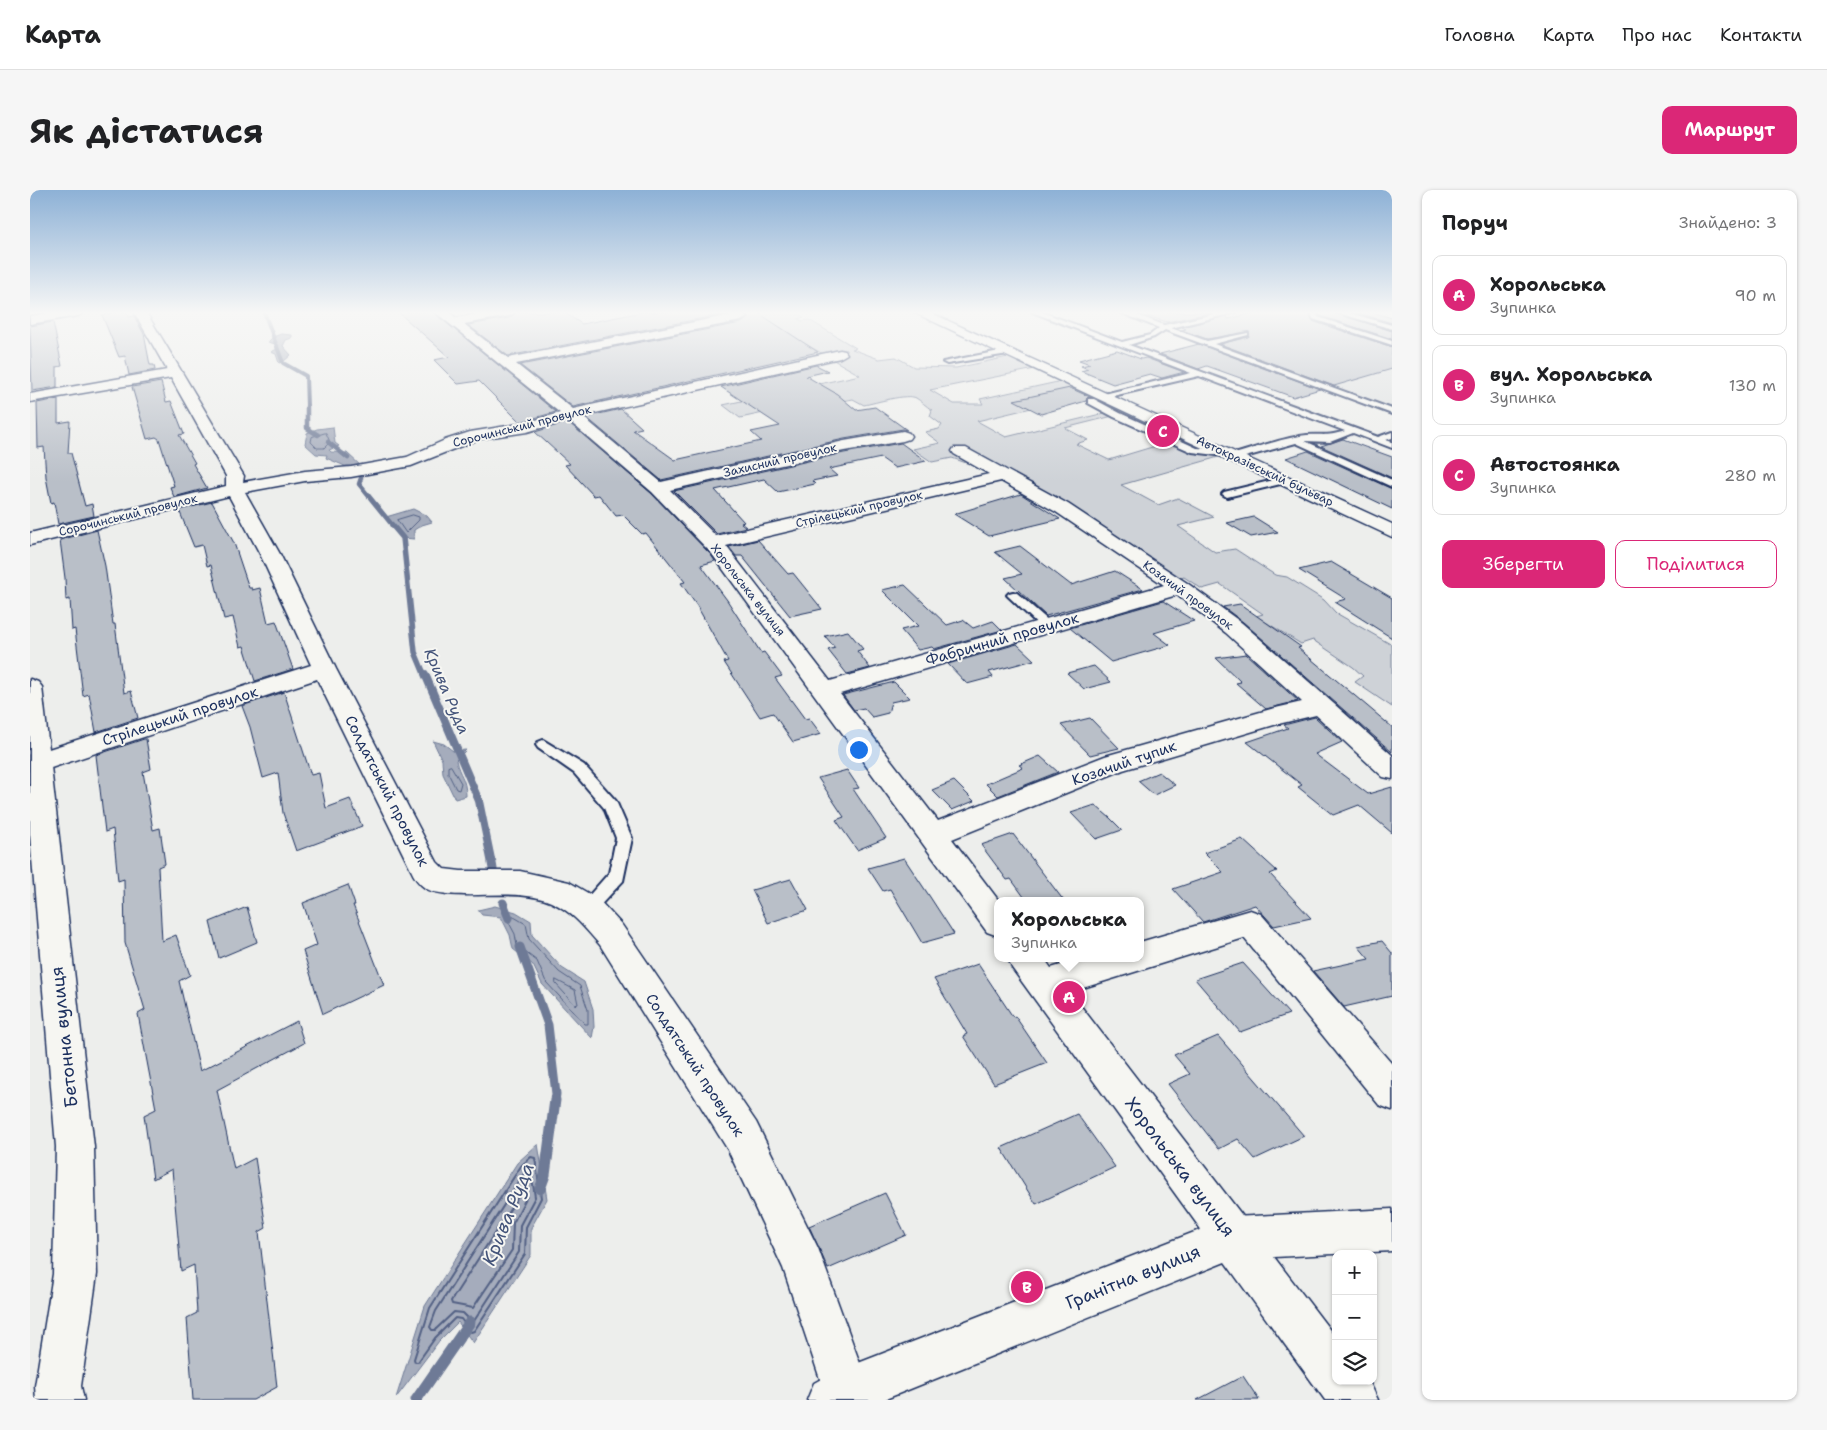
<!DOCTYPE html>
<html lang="uk">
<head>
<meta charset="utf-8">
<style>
  body { margin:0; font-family:"Shantell Sans",sans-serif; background:#f6f6f6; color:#202124 }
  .controls { position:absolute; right:15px; bottom:15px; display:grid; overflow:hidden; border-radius:10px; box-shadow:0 1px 4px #0004 }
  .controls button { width:45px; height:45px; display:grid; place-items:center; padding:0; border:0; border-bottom:1px solid #e0e0e0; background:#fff; color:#202124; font:25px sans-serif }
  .you { position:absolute; left:828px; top:559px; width:18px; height:18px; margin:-12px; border:4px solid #fff; border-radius:50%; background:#1a73e8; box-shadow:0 0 0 8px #1a73e833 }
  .badge { display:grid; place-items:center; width:32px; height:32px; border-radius:50%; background:#db2777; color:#fff; font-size:16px; font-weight:700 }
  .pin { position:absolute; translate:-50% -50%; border:2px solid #fff; box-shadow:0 1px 5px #0006 }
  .popup { position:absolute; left:964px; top:707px; width:150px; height:65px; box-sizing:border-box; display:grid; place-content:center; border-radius:10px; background:#fff; filter:drop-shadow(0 1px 4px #0005); font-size:16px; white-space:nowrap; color:#757577 }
  .popup b { font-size:19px; color:#202124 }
  .popup::after { content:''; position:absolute; left:50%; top:100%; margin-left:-10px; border:10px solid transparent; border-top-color:#fff }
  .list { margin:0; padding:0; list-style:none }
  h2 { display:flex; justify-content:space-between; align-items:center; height:65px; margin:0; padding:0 20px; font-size:21px }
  h2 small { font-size:16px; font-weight:400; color:#757577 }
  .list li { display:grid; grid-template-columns:32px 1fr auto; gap:15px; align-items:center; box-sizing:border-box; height:80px; margin:0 10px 10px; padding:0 10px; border:1px solid #e0e0e0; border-radius:10px }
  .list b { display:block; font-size:19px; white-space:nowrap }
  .list p { margin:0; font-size:16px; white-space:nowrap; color:#757577 }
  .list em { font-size:16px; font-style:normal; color:#757577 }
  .actions { display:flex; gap:10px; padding:15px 20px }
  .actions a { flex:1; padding:11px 0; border:1px solid #db2777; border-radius:10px; text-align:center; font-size:18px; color:#db2777 }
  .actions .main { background:#db2777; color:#fff }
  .icon { flex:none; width:28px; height:28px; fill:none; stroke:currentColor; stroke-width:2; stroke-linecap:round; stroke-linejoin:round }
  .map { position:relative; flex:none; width:1362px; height:1210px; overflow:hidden; border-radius:10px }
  header { display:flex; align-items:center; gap:30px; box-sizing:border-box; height:70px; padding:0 25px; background:#fff; border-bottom:1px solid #e0e0e0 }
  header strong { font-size:24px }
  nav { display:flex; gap:28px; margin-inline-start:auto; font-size:18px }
  .intro { display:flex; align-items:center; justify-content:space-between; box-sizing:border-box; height:120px; padding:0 30px }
  h1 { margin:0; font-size:35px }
  .button { padding:12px 22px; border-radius:10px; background:#db2777; color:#fff; font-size:18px; font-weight:700 }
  main { display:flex; gap:30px; padding:0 30px }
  aside { flex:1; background:#fff; border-radius:10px; box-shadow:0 1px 4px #0004 }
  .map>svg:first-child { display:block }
  .built { fill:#dde0e1 }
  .green { fill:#ced2d7; stroke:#74809a }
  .water { fill:#a5acbc; stroke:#6e7a96 }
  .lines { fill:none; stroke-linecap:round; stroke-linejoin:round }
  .shore-far1 { stroke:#526184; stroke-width:1 }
  .shore { stroke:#526184; stroke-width:2 }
  .stream-far5 { stroke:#6e7a96; stroke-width:4 }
  .stream-far4 { stroke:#6e7a96; stroke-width:4.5 }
  .stream-far3 { stroke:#6e7a96; stroke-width:5.5 }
  .stream-far2 { stroke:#6e7a96; stroke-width:8 }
  .stream-far1 { stroke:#6e7a96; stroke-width:9 }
  .stream { stroke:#6e7a96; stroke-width:11 }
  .building { fill:#b9bfc8; stroke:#1b2f5e }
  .service-casing { stroke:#1b2f5e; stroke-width:4 }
  .minor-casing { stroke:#1b2f5e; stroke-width:3 }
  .tertiary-casing { stroke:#1b2f5e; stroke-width:3 }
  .service { fill:#f6f6f2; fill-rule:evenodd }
  .minor { fill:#f6f6f2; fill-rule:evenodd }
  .tertiary { fill:#f6f6f2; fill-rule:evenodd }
  .labels { text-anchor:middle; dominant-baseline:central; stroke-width:4; stroke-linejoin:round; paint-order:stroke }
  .far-street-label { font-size:12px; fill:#1b2f5e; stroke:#f6f6f2 }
  .street-label { font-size:15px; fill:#1b2f5e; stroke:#f6f6f2 }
  .water-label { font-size:16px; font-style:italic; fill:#44547a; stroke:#f6f6f2 }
  .near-street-label { font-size:18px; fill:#1b2f5e; stroke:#f6f6f2 }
  .near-water-label { font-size:19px; font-style:italic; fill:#44547a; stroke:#f6f6f2 }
</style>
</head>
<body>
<header>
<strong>Карта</strong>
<nav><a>Головна</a><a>Карта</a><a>Про нас</a><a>Контакти</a></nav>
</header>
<div class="intro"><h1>Як дістатися</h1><a class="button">Маршрут</a></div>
<main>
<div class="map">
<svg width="1362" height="1210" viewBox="0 0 1362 1210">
  <rect width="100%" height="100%" fill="#edeeec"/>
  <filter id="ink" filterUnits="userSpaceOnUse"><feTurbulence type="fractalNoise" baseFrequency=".02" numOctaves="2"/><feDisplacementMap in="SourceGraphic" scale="10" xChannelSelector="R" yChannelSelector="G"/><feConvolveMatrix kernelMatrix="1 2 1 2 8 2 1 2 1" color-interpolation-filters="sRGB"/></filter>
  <g filter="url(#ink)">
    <path class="built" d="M1355,157L1362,159V218L1306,198L1308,197L1296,193L1293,194L1263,184Z"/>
    <path class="green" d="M719,122H765L774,127L768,129L772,131L779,130L826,158L822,159L849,169L866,167L884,177L926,178L978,167L1005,179L900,200L924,214H953L950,209L1032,191L1060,204L947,231L976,247L1091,219L1099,222L1035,238L1058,250L1046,254L1079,270L1152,248L1192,266L1091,295L1128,315L1148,308L1184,327L1148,336L1185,362L1205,359L1245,385L1257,387L1294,410L1306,423L1362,455V517L1325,492L1333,486L1323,477L1283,450L1271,454L1226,426L1233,424L1190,394L1172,399L1154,387L1134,394L1020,314L959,281L922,268L902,272L883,259L910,253L895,242L909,239L912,235L900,226L902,220C896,216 891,211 886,208C877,203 845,213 834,215L823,209L801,213L776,214L710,228L693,215L830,185Z"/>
    <path class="water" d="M251,144L262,145V148L256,150L253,156L261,165L253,172L249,173L246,164L241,162L247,159L249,155L238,152L243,147Z
      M303,237L305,253L309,256L299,260L301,262L317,263L332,277L324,278L322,276H315L296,268L297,265L286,264L275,254L277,243L287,239Z
      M383,319L397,326L402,332L392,335L384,340V349L373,348L356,327Z
      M403,551L414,554L423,561L436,560L426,570C429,586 436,587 436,606L425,609L413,584L412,570Z
      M465,716L486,722L501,731L502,745L532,778L554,792L563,819L564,837L562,848L512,794L503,775L483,759L480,745L471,727L452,725L448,720Z
      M508,954L517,1009L501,1038V1065L443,1153L428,1132L409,1151L366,1208L395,1116L487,973Z"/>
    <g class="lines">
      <path class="shore-far1" d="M296,243L300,252L294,258H287L281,252L282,247Z
        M383,325L389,327V330L376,343L367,330Z
        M421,576L431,593L429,600L426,599L418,583V577Z
        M478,726L484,727L496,734L499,749L529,782L550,796L558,820V834H555L516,792L507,771L487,756L485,744L477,729Z
        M526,790L545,800L548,814L545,815L526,794Z"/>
      <path class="shore" d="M501,967L505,968L511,1008L496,1037L495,1064L444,1141L441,1142L431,1129L425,1128L405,1148L388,1172H385L384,1169L400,1118L491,976Z
        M497,979L501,981L505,1007L490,1035L489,1062L444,1131H441L433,1123L424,1122L405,1140H402L400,1137L406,1121Z
        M493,999L496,1000L497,1006L483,1033L482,1060L443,1118L422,1114L421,1111Z"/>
      <path class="stream-far5" d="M234,122L253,173L276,186L277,217"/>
      <path class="stream-far4" d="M277,216V238L288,245
        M298,252L318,268
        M331,288L329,294L363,336"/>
      <path class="stream-far3" d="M362,335L373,348L385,462L395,486"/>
      <path class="stream-far2" d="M395,484L449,611L462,674"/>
      <path class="stream-far1" d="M462,673L463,679
        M473,713L479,728
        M490,757L518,835L526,904L525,911"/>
      <path class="stream" d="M510,999L515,985L525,910
        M386,1210L440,1132"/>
    </g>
    <path class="building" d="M88,122H97L99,127L104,126L114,144L120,175H124L125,180L99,185L95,166L89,167L72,125Z
      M368,122H403L526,222L490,232L449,191L428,194L404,170L419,167Z
      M487,122H533L552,134L612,122H705L478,166L438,135L479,128Z
      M713,122H727L788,162L543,217L490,175L711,133L719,128Z
      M1118,122H1184L1137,132L1117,126Z
      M1228,122H1279L1282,131L1362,157V179L1304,196L1190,154L1218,147L1219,142L1177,149L1151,140L1156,139L1152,137L1197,126L1198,129Z
      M1289,122H1303L1362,141V149L1290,126Z
      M1324,122H1342L1362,128V133Z
      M23,132L32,176L27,177V197L2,201L0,136Z
      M1169,154L1290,199L1263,207L1177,176L1168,179L1130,164Z
      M1087,160L1111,169L1116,168L1154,182L1132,188L1120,184L1083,194L1051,181L1058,179L1051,176L1060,174L1049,170Z
      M786,175L798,181L776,186L807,204L826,220L845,217L877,240L873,239L814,249L631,290L556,227L591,219L612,238L603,240L645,270L731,251L721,242L750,236L691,197Z
      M131,192L136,212L141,211L154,244L149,245L165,273L163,274L177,298L144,307L140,297L144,296L129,249L126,247L117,249L102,197Z
      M1040,198L1060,207L1057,208L1056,211L1011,224L984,210Z
      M28,209V233L40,231L38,263H41L55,316L62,314L64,326L28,334L24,312L21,313L16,287L14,257L8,258L7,213Z
      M538,232L621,303L681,365L685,371L671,375L697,410L731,463L734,462L752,486L745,488L775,529L779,528L791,544L763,552L743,523L730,527L694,472L698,471L667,416L651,393L655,392L616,343L612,344L593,325L586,326L569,305L564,306L535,275L540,274L505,242Z
      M1313,249L1362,267V288L1291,256Z
      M871,253L896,271L865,278L851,268L799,279L807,286L782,291L785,294L748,302L734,289L685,300L714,332L711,333L716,337L687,344L644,301L814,263Z
      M1278,261L1362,299V319L1256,268Z
      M991,304L1030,329L959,346L924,324Z
      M182,312L204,353L219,398H222V400L230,398L238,433L246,431L263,479L225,491L214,456L210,457L203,427L194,429L181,375L177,376L172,355L164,357L149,320Z
      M1224,327L1248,342L1221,347L1197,333Z
      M67,340L75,376L83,434H85L94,503L101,501L108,528L66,542L59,504L53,506L45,439L42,440L40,409L36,410L35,388L30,350Z
      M728,350L758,384L763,383L792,419L760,426L712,366H706L699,357Z
      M990,356L1041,395L1085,381L1113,399L1016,426L975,388L992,384L965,362Z
      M1301,372L1362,408V448L1305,412L1316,409L1269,380Z
      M875,395L917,435L933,430L943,438L963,431L972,440L904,459L902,457L888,460L871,440L888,436L852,400Z
      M1133,411L1164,431L1124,443L1140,455L1081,472L1040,438Z
      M1210,414L1271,457L1268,458L1362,537V562L1213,432L1193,417Z
      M818,441L833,459L827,461L840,478L817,484L798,460L805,458L795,446Z
      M987,454L1004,470L959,482L963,487L937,494L918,474Z
      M1216,464L1268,511L1236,519L1206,493L1211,492L1186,468Z
      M1064,476L1081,492L1054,499L1037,483Z
      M864,492L880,508L861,512L858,523L842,527L834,518L824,520L813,505Z
      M254,502L281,585L289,583L296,618L320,609L332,636L266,661L253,623L248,583L233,588L220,537L212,516Z
      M1285,527L1312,552L1285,564L1338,604L1362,597V643L1329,615L1303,625L1268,597L1272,595L1217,552L1258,538L1254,535Z
      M1060,528L1089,558L1060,565L1031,535Z
      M114,549H116L121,579L113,582L123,640L130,638L135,674L128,677L132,751L146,745L160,785L149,791L170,881L267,831L274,853L187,900L204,979L225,968L236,1038L229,1042L247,1197L223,1210H163L157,1128L167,1123L164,1075L151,1081L142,979L123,989L114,925L126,919L108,824L115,820L95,753L94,689L88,691L83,639L75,642L66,565Z
      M1010,566L1028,582L968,606L956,594L993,578L989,575Z
      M817,580L829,598L823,599L856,648L827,660L806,630L814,627L788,588Z
      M1129,582L1145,595L1124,605L1108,591Z
      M924,591L944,611L922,620L902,600Z
      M1065,615L1080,628L1092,640L1066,649L1041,623Z
      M983,644L1034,711H997L981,689L977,690L951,655Z
      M1212,649L1247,681L1240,684L1281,728L1244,736L1225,715L1173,732L1143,699L1193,682L1174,663Z
      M874,668L900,707L924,744L892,753L860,699L853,701L838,678Z
      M761,689L778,720L738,733L722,700Z
      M318,695L325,715H323L354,795L293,824L273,761L287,755L273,713Z
      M217,717L227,752L189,768L180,732Z
      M1352,751L1362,763V806L1314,817L1283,781L1339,769L1328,756Z
      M1213,773L1259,824L1210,842L1165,789Z
      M948,774L983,827L985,826L1017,873L964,894L933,846L937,844L904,789Z
      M1188,846L1274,946L1225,969L1208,949L1189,959L1138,894L1160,884L1144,865Z
      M1047,924L1085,977L1006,1014L971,958Z
      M855,1003L876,1045L798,1079L779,1036Z
      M1213,1186L1229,1210H1167Z"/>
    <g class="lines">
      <defs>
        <path id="service" d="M1002,122H1012L1092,152L1120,145L1129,138L1089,122H1099L1134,135L1194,122H1207L1141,138L1177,151L1218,143V145L1184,154L1362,219V224L1135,140L1124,147L1099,155L1348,247L1362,242V248L1356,250L1362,252V258L1323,243L1300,252L1275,251L1362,290V297L1266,253L1204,270L1201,269V265C1222,259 1256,247 1277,245C1294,244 1296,247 1315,241L1169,186L1070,209V205L1161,183Z
          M1281,122H1287L1288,127L1362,151V155L1283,129Z
          M1305,122H1316L1362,135V139Z
          M975,160H978V164L917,174L913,172Z
          M1058,209H1064L1090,223L1167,258L1195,260L1199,263L1195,266L1162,262L1084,227L1058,213Z
          M1256,287L1261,290L1259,292L1197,307L1192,304L1194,302Z
          M983,402L987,403L1021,433L1023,436L1021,439H1013L979,407L977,405L979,403Z
          M513,550L554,575L586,611L602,648L593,691L563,723L557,725L551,723L548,718L579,683L586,648L574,618L544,583L508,558L506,555L508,552Z"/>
        <path id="minor" d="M25,122H54L48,126L0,134V126Z
          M104,122H116L214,286L213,292L275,281L321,277L377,267L415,250L440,242L495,233L530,223L405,122H419L426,128L458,122H485L479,126L434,134L478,168L711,123L717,127L711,131L486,174L543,219L810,160L815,161L817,164L810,168L552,226L631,292L814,251L873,241L879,243L881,246L879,249L873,251L814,261L640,300L686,346L959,284L924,264L922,261L924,258H936L1038,314L1157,393L1212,433L1362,565V589L1353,587L1286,525L1244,535L1093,580L922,649L969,711H968V746L957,742L682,364L622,302L538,230L497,242L449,249L381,276L321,287L275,291L215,302L250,364L306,479L407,672L414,679L431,681H490L539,692L568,709L592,735L726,932L788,1058L840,1201L837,1210H797L753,1078L698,960L570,755C555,738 542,721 521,712C489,699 451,708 417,704C410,703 401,702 395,698C389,694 384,687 381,680L287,489L15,580L6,582L0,581V565L281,475L230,364L199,306L0,355V343L196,296V286L141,188L0,212V204L137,180ZM971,291L1026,322L1134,395L800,491L696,356ZM1147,405L1196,443L1272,512L1241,519L1075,566L908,631L810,504Z
          M1220,720L1231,724L1362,874V920L1349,915L1214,748L1040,802L1218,1033L1224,1048L1218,1063L1203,1069L1188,1063L982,778L978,768H1014L1021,778L1054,768H1110V752Z"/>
        <path id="tertiary" d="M883,122H899L1362,334V347Z
          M0,489L8,492L12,497L64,957L67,1084L51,1196L54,1210H6L5,1196L23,1084L26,957L0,644Z
          M1362,1019V1061L1244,1067L1306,1148V1191H1339L1348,1210H1295L1195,1072L853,1210H777L784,1193L800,1184L1203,1027Z"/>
      </defs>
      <use href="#service" class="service-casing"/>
      <use href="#minor" class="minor-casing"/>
      <use href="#tertiary" class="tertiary-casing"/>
      <use href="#service" class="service"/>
      <use href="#minor" class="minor"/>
      <use href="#tertiary" class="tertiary"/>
    </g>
  </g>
  <linearGradient id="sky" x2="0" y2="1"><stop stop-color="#8db1d6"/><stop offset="0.42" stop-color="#f7f7f6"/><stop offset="1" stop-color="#f7f7f6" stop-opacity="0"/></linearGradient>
  <rect width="1362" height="292" fill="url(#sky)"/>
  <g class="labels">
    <g class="far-street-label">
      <text transform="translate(492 236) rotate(-14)">Сорочинський провулок</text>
      <text transform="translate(750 270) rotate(-13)">Захисний провулок</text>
      <text transform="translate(1235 281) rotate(25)">Автокразівський бульвар</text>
      <text transform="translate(829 319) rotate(-13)">Стрілецький провулок</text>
      <text transform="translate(98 325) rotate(-14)">Сорочинський провулок</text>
      <text transform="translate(718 400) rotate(52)">Хорольська вулиця</text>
      <text transform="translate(1158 405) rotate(36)">Козачий провулок</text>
    </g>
    <g class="street-label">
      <text transform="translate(972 449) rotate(-16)">Фабричний провулок</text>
      <text transform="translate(150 526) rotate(-18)">Стрілецький провулок</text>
      <text transform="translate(1094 573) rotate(-19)">Козачий тупик</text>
      <text transform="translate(357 601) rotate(63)">Солдатський провулок</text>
      <text transform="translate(665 875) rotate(57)">Солдатський провулок</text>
    </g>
    <g class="water-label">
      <text transform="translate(417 501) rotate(67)">Крива Руда</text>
    </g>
    <g class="near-street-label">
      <text transform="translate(34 847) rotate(-96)">Бетонна вулиця</text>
      <text transform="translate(1150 977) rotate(53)">Хорольська вулиця</text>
      <text transform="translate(1103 1087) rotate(-22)">Гранітна вулиця</text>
    </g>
    <g class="near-water-label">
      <text transform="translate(478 1024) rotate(-68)">Крива Руда</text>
    </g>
  </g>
</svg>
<div class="controls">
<button>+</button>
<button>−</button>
<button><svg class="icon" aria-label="layers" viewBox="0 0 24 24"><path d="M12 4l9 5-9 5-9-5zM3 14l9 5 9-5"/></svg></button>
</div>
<div class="you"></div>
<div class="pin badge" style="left:1039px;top:807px">A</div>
<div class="popup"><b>Хорольська</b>Зупинка</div>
<div class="pin badge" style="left:997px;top:1097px">B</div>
<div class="pin badge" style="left:1133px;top:241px">C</div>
</div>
<aside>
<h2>Поруч<small>Знайдено: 3</small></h2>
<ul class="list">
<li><span class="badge">A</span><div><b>Хорольська</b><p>Зупинка</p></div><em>90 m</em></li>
<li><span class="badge">B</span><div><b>вул. Хорольська</b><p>Зупинка</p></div><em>130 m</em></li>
<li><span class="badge">C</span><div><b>Автостоянка</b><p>Зупинка</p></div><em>280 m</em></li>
</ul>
<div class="actions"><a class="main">Зберегти</a><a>Поділитися</a></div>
</aside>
</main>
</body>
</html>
